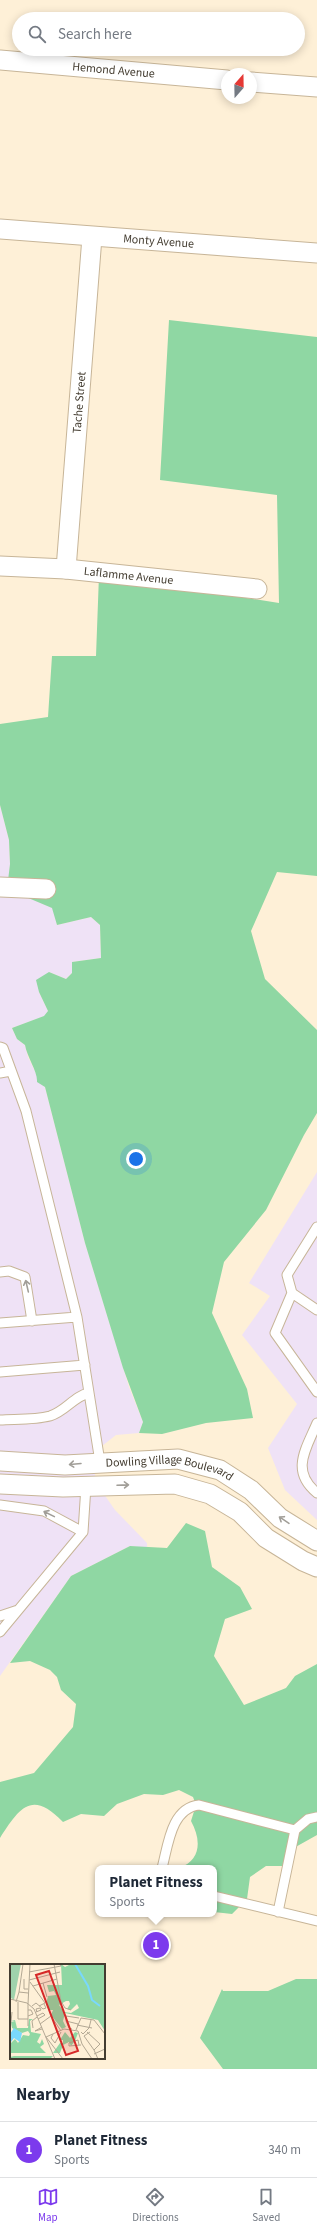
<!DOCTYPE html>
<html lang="en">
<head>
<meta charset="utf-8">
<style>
  body { margin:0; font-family:"Source Sans 3",sans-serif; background:#f2f2f3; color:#1f2937 }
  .compass { position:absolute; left:221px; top:68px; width:36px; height:36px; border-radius:50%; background:#fff; box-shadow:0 2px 10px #0003; rotate:20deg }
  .you { position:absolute; left:136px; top:1159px; width:14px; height:14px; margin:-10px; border:3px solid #fff; border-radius:50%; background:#1a73e8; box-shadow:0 0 0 6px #1a73e833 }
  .badge { display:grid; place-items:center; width:26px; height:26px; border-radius:50%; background:#7c3aed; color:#fff; font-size:13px; font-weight:700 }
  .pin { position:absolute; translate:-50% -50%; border:2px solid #fff; box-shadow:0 1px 4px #0006 }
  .popup { position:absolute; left:95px; top:1865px; width:122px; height:52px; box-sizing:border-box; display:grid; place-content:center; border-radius:8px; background:#fff; filter:drop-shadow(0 1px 3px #0005); font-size:13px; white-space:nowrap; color:#747a83 }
  .popup b { font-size:15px; color:#1f2937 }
  .popup::after { content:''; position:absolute; left:50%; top:100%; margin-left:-8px; border:8px solid transparent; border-top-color:#fff }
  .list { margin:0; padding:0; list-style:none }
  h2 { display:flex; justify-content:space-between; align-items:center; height:52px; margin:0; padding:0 16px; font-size:17px }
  h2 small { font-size:13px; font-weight:400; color:#747a83 }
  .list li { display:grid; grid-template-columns:26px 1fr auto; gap:12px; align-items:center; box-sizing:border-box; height:56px; padding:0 16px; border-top:1px solid #e0e1e3 }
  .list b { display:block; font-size:15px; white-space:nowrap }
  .list p { margin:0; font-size:13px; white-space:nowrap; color:#747a83 }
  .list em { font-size:13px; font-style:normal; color:#747a83 }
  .icon { flex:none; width:22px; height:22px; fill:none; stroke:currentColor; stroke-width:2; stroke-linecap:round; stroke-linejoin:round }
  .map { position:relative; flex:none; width:317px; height:2069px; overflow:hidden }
  .search { position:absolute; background:#fff; box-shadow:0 2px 10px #0003; left:12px; right:12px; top:12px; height:44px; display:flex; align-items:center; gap:10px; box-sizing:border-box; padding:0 14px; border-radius:22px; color:#747a83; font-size:15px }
  .sheet { height:108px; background:#fff }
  nav { display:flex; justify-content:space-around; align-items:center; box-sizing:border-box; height:56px; border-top:1px solid #e0e1e3; background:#fff; font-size:11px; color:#747a83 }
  nav a { display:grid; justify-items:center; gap:2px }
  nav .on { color:#7c3aed }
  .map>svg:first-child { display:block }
  .commercial { fill:#efe2f6 }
  .forest { fill:#8fd7a3 }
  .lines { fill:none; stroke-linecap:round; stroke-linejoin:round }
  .service-casing { stroke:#c7b598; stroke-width:11 }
  .minor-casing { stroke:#c7b598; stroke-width:21 }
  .service { stroke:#fff; stroke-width:9 }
  .minor { stroke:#fff; stroke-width:19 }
  .oneway { stroke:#a19e98 }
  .labels { text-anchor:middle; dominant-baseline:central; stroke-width:3.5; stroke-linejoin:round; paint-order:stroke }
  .street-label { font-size:12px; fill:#433c30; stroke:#fef0d7 }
  .inset-river { fill:none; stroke:#79d8fd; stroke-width:2 }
  .inset-road { fill:none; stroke:#b3a894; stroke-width:1 }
  .view { fill:#d62828; fill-opacity:0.15; stroke:#d62828; stroke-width:2 }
  .inset-edge { fill:none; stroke:#433c30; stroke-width:2 }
</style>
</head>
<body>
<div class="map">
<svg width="317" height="2069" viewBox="0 0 317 2069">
  <rect width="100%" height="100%" fill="#fef0d7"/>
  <path class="commercial" d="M0,805L9,840L10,864L8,889L53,908L57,925L91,917L100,925L101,958L72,962V973L66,979L49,972L39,992L48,1011L45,1016L12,1028L17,1039L25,1045L28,1057L38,1077L45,1087L85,1243L129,1387L143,1422L139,1433L116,1435L102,1446L91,1457L94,1472L99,1487L115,1510L147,1543V1548L130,1546L71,1576L0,1676Z
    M317,1172V1520L285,1490L268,1448L297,1404L242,1335L270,1296L249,1283Z"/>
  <path class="forest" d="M169,320L317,337V876L277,872L251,931L265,979L317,1030V1113L304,1135L266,1210L224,1262L212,1313L247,1389L253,1418L206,1423L162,1434L139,1433L143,1422L123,1368L85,1243L45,1087L37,1082C38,1072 27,1057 25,1045L17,1039L12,1028L44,1016L48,1011L39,992L36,980L49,972L66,979L72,973V962L101,958L100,925L91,917L57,925L52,908L7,889L10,864L9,840L0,805V724L48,717L52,656H96L99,575L279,603L277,495L160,480Z
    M186,1523L205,1531L212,1567L240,1587L252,1609L225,1619L214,1656L244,1705L286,1688L295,1676L317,1664V1835L292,1849L283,1866H266L250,1877L247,1899L232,1914L214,1912V1868H179C202,1860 201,1839 191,1821L196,1805L193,1797L179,1790L163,1795L144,1794L117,1804L104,1816L81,1814L63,1822C32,1790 20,1807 0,1838V1782L34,1773L73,1727L76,1704L61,1690L57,1677L50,1670L30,1661L10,1663L71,1576L130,1546L167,1548Z
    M296,1979H317V2069H223L200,2038L222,1989L223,1991H268Z"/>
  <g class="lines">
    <defs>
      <path id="service" d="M0,1047L3,1048L26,1111L77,1317L100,1462
        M0,1073L11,1071
        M0,1272L9,1271L25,1277L32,1321
        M292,1293L287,1275L317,1227
        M317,1310L292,1293L275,1333L317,1392
        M0,1323L77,1317
        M0,1372L85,1365
        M0,1420C15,1419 35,1420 50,1416C66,1411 74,1396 89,1393
        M317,1423C306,1449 290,1471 317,1493
        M0,1505L44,1511L83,1532
        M0,1616L18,1610
        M0,1632L83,1532L86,1486
        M162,1868C168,1846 171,1808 199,1805L295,1830L308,1819L317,1817
        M214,1896L317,1921
        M278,1912L295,1830"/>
      <g id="minor">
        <path id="s1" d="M0,60L227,80"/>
        <path d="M251,82L317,87"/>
        <path id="s2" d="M0,229L317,253"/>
        <path id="s3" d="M0,566L66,569L257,589"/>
        <path id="s4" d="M66,569L92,237"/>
        <path d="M0,887L46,889"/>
        <path id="s5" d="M0,1461L65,1465L178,1459L220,1470L251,1490L280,1518L317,1541"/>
        <path d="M0,1484L63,1487L175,1484L210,1494L240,1512L266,1538L303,1561L317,1567"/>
      </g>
    </defs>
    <use href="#service" class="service-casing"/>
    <use href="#minor" class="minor-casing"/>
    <use href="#service" class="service"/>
    <use href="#minor" class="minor"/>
  </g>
  <defs><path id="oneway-shaft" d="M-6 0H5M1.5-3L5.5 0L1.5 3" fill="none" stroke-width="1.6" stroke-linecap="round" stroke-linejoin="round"/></defs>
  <g class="oneway">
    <use href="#oneway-shaft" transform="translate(27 1286) rotate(-103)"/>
    <use href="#oneway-shaft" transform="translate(75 1464) rotate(175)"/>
    <use href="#oneway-shaft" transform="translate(123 1485) rotate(-2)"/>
    <use href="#oneway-shaft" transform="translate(49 1514) rotate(-154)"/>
    <use href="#oneway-shaft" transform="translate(284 1520) rotate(-146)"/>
  </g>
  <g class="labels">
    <g class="street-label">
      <text stroke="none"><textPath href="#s1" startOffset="114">Hemond Avenue</textPath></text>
      <text stroke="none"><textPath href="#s2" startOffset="159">Monty Avenue</textPath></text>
      <text stroke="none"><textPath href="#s4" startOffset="167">Tache Street</textPath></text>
      <text stroke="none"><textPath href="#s3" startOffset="129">Laflamme Avenue</textPath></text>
      <text stroke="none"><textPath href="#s5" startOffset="171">Dowling Village Boulevard</textPath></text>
    </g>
  </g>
  <g transform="translate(10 1964)">
    <rect width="95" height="95" fill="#fef0d7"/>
    <path d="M0,0H11L4,36L0,33Z" fill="#9fd2ac"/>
    <path d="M51,0L55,3L61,0H95V67L88,56L55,49L53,57L56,63L52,65L41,51L43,46H39L36,40L38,32L46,31L44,27L39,28L37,21H52ZM56,37H59L60,40L57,45L61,46L67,40L69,44L61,49L54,48L49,41ZM19,55H23L20,57L21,68L31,70L27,78L30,80L32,75L34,80L30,83L36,89H0V74L1,79L5,75L8,79L13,71L19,72L20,70L18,67L12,69L2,64L1,58L5,57L1,56H5L7,64H18ZM55,68L60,74L65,68L68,69L65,77L61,82L59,78L53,81L50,89H43L50,79H53V76H50ZM4,92H43L40,95H1L0,93Z" fill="#8fd7a3" fill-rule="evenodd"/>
    <path d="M4,64L12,69L10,78L4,74L1,78L0,70Z" fill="#79d8fd"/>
    <path class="inset-river" d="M65,0L78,22L82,36L90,42"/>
    <path class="inset-road" d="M44,0L51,37L55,44L61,46M19,8L51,2L50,0M14,15V25H18M19,16L50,8M20,18L35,39L29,42M33,19L37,33M23,22L47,15M9,28L13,0M0,35L17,39L24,45L45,95M6,38L9,28L18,29M8,38V55H18M18,40V62M18,40L20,0M22,42L26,39L33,45L36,44L34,40M18,46H21L23,50L18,52M26,48L31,46L30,44L26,45L27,48M27,52L33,49L35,51L28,55M56,57V52L69,54M30,60L41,52L51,67M67,61L82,64M32,63L25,67L32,65M23,64L22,57L27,53M62,65L59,64L56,57L68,60M66,66L71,54L84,56L95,70M0,68L2,48M71,68L73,70L79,64L81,56M77,68L90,80L84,86L88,95M80,68L74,72L84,86M43,70L41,74L45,79L51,68M36,73L54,65L68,67L72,80L82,95M36,73L53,95M69,81L68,76L59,79V82L71,81M84,90L95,85"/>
    <path class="view" d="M39,7L68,87L56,91L26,11Z"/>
    <rect width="95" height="95" class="inset-edge"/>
  </g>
</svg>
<svg class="compass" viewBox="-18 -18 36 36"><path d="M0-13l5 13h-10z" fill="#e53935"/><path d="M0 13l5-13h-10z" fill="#747a83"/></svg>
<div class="you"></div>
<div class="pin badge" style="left:156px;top:1945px">1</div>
<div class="popup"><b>Planet Fitness</b>Sports</div>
<div class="search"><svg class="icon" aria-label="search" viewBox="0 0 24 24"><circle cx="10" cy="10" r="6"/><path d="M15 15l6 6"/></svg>Search here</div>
</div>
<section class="sheet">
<h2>Nearby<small></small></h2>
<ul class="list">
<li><span class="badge">1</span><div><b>Planet Fitness</b><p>Sports</p></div><em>340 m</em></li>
</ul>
</section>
<nav>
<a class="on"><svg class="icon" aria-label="map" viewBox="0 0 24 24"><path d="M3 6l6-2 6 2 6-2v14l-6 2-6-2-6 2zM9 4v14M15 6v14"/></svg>Map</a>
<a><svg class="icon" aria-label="directions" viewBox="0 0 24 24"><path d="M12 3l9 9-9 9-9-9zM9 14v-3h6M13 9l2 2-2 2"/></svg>Directions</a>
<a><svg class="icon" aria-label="saved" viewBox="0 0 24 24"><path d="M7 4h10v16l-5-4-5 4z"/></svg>Saved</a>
</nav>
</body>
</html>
